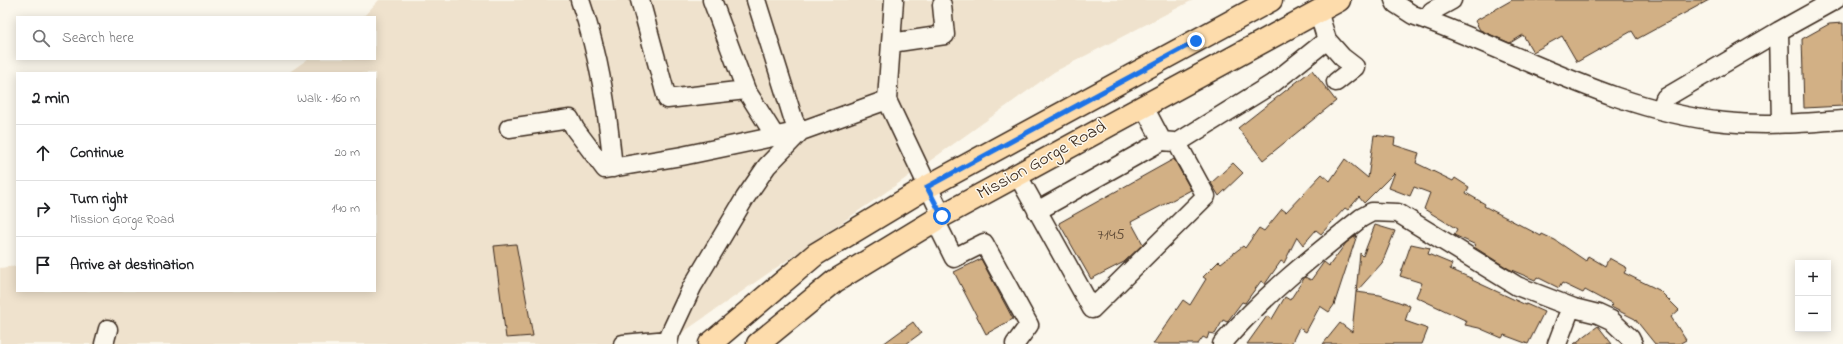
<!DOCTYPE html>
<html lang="en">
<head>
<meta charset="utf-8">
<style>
  body { margin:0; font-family:"Indie Flower",sans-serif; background:#f2f2f2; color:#202124 }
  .controls { position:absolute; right:12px; bottom:12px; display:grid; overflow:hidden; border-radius:0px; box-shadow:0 2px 10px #0003 }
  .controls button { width:36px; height:36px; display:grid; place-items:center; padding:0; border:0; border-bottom:1px solid #e0e0e0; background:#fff; color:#202124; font:20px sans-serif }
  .stop { position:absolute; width:12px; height:12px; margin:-9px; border:3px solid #1a73e8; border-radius:50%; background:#fff }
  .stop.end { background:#1a73e8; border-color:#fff; box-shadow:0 1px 4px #0008 }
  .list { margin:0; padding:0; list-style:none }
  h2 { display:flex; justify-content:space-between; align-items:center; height:52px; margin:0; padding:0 16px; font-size:17px }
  h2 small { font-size:13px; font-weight:400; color:#757577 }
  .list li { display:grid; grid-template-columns:26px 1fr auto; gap:12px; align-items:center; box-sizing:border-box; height:56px; padding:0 16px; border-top:1px solid #e0e0e0 }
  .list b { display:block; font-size:15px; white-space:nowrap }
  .list p { margin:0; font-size:13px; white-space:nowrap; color:#757577 }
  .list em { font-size:13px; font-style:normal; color:#757577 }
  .icon { flex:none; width:22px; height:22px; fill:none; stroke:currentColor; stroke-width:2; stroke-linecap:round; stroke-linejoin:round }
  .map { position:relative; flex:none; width:1843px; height:344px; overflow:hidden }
  .search { position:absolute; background:#fff; box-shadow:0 2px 10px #0003; left:16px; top:16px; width:360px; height:44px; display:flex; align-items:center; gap:10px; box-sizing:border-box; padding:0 14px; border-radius:0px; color:#757577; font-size:15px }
  .panel { position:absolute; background:#fff; box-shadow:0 2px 10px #0003; left:16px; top:72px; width:360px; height:220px; border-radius:0px }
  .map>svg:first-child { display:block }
  .built { fill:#efe2cd }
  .building { fill:#d2b085; stroke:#3b2a1e }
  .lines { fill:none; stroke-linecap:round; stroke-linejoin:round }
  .minor-casing { stroke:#3b2a1e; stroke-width:21 }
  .major-casing { stroke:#3b2a1e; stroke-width:25 }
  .minor { stroke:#fbf7ec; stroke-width:18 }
  .major { stroke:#fddcac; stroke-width:22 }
  .route { stroke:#1a73e8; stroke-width:5 }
  .labels { text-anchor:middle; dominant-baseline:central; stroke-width:3; stroke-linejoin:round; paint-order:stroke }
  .number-label { font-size:16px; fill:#614c38 }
  .street-label { font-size:18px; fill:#3b2a1e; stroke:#fbf7ec }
</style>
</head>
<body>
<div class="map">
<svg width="1843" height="344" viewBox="0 0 1843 344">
  <rect width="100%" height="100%" fill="#fbf7ec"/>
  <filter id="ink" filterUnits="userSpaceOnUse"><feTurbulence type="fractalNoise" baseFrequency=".025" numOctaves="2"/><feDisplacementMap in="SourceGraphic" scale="8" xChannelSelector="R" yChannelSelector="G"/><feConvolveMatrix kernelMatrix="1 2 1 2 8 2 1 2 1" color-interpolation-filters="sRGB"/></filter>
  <g filter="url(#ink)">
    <path class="built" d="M379,0H1193L1054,72L899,183L666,344H0V268L17,266V291H375V73H288L308,59H375V17H363Z"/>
    <path class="building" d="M1512,0H1709L1637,39L1632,31L1577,62L1562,36L1533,52L1523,35L1510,43L1480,30L1475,21Z
      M1843,23V106L1804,108L1802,39L1829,24Z
      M1312,70L1336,101L1263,160L1238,128Z
      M1374,135L1395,138L1394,145L1419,153L1416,163L1453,181L1455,178L1469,187L1466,193L1485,204L1484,206L1541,236L1542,234L1555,240L1586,261L1588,256L1605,266L1609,258L1627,268L1624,273L1659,290L1679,310L1671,317L1686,340L1679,344H1655L1635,319L1611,307L1613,305L1585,290L1583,293L1562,283L1559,288L1537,277L1535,280L1509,269L1474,247L1476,245L1454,235L1457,229L1424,209L1430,193L1414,187L1410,196L1389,188L1395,172L1364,203L1359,197L1348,210L1345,208L1321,234L1316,230L1303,245L1297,237L1284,263L1281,261L1265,284L1261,281L1245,303L1242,302L1227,322L1223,320L1215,334L1209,333L1207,339L1203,337L1198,344H1153L1183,300L1190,305L1206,279L1203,277L1219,261L1221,263L1243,246L1245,248L1259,228L1264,231L1282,209L1286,212L1322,174L1330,181L1345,159L1368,178Z
      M1174,159L1191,190L1131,222L1143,244L1124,262L1091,279L1059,223Z
      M1233,163L1243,173L1219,196L1211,183Z
      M1375,225L1395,231L1382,263L1356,292L1360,253L1363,256Z
      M1357,235L1334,305L1329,312L1320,306L1306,332L1299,328L1291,344H1247L1267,316L1272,319L1285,297L1290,300L1305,277L1311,280L1324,262L1329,266L1346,243Z
      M516,244L533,336L506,338L494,246Z
      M1411,244L1430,248L1428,254L1452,264L1450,269L1473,279L1472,280L1526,305V304L1544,312L1528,344L1504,335L1502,338L1479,328L1465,325L1467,321L1416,297L1422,283L1400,276Z
      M981,259L1013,319L986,334L954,272Z
      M1356,292L1380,295L1410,306L1405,321L1428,329L1422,344H1323L1340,323L1352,332Z
      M913,322L921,333L906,344H883Z
      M1598,326L1612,344H1574Z"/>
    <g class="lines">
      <defs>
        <path id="minor" d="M580,0C600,58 607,107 613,168
          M640,0L667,99L746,90
          M712,0L746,90L775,136
          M756,0L794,121L801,131L887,100
          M894,0L887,100L942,216
          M1394,0L1396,4L1413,15C1516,51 1614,111 1725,122C1764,126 1804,123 1843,120
          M1428,20L1432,11L1452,0
          M1779,31L1835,0
          M1327,40L1342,57L1355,67L1336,82
          M891,43L945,35L942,5
          M1143,105L1162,141L1174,142
          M1661,110L1665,98L1779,31L1781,123
          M509,128L570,119L575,129L605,169L682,156L801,131
          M1017,174L1092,309L1206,196L1177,143L1272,84L1327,40L1318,11
          M1037,211L1162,141
          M935,220L954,258L984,243L1029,325L1015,344
          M104,344L108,329
          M623,344L669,340
          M668,344L670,334L692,287L745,198L767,166L801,131
          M1222,344C1263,296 1312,257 1361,218L1372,212L1398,213L1517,286L1574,308L1598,314L1611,320L1630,338L1633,344
          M1557,344L1571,307"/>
        <path id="major" d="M710,344L816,254L927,187L1271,0
          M758,344L835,281L942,216L1339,0"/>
      </defs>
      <use href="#minor" class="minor-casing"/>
      <use href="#major" class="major-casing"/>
      <use href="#minor" class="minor"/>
      <use href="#major" class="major"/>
    </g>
  </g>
  <g class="lines" filter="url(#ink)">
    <path class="route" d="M942,216L927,187L1196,41"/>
  </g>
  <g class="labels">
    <g class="number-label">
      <text x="1111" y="235">7145</text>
    </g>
    <g class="street-label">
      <text transform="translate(1042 161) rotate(-29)">Mission Gorge Road</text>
    </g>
  </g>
</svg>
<div class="controls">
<button>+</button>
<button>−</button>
</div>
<div class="stop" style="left:942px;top:216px"></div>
<div class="stop end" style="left:1196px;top:41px"></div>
<div class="search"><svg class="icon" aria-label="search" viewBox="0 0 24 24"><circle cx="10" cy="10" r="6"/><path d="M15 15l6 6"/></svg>Search here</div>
<section class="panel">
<h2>2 min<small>Walk · 160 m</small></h2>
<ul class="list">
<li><svg class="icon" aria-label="ahead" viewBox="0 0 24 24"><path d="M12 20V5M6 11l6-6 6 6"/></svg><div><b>Continue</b></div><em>20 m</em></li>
<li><svg class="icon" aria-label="right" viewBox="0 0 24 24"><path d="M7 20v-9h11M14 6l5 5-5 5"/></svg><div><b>Turn right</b><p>Mission Gorge Road</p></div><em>140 m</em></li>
<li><svg class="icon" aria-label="arrive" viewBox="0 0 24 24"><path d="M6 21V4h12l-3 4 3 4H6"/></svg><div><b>Arrive at destination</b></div></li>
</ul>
</section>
</div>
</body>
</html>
